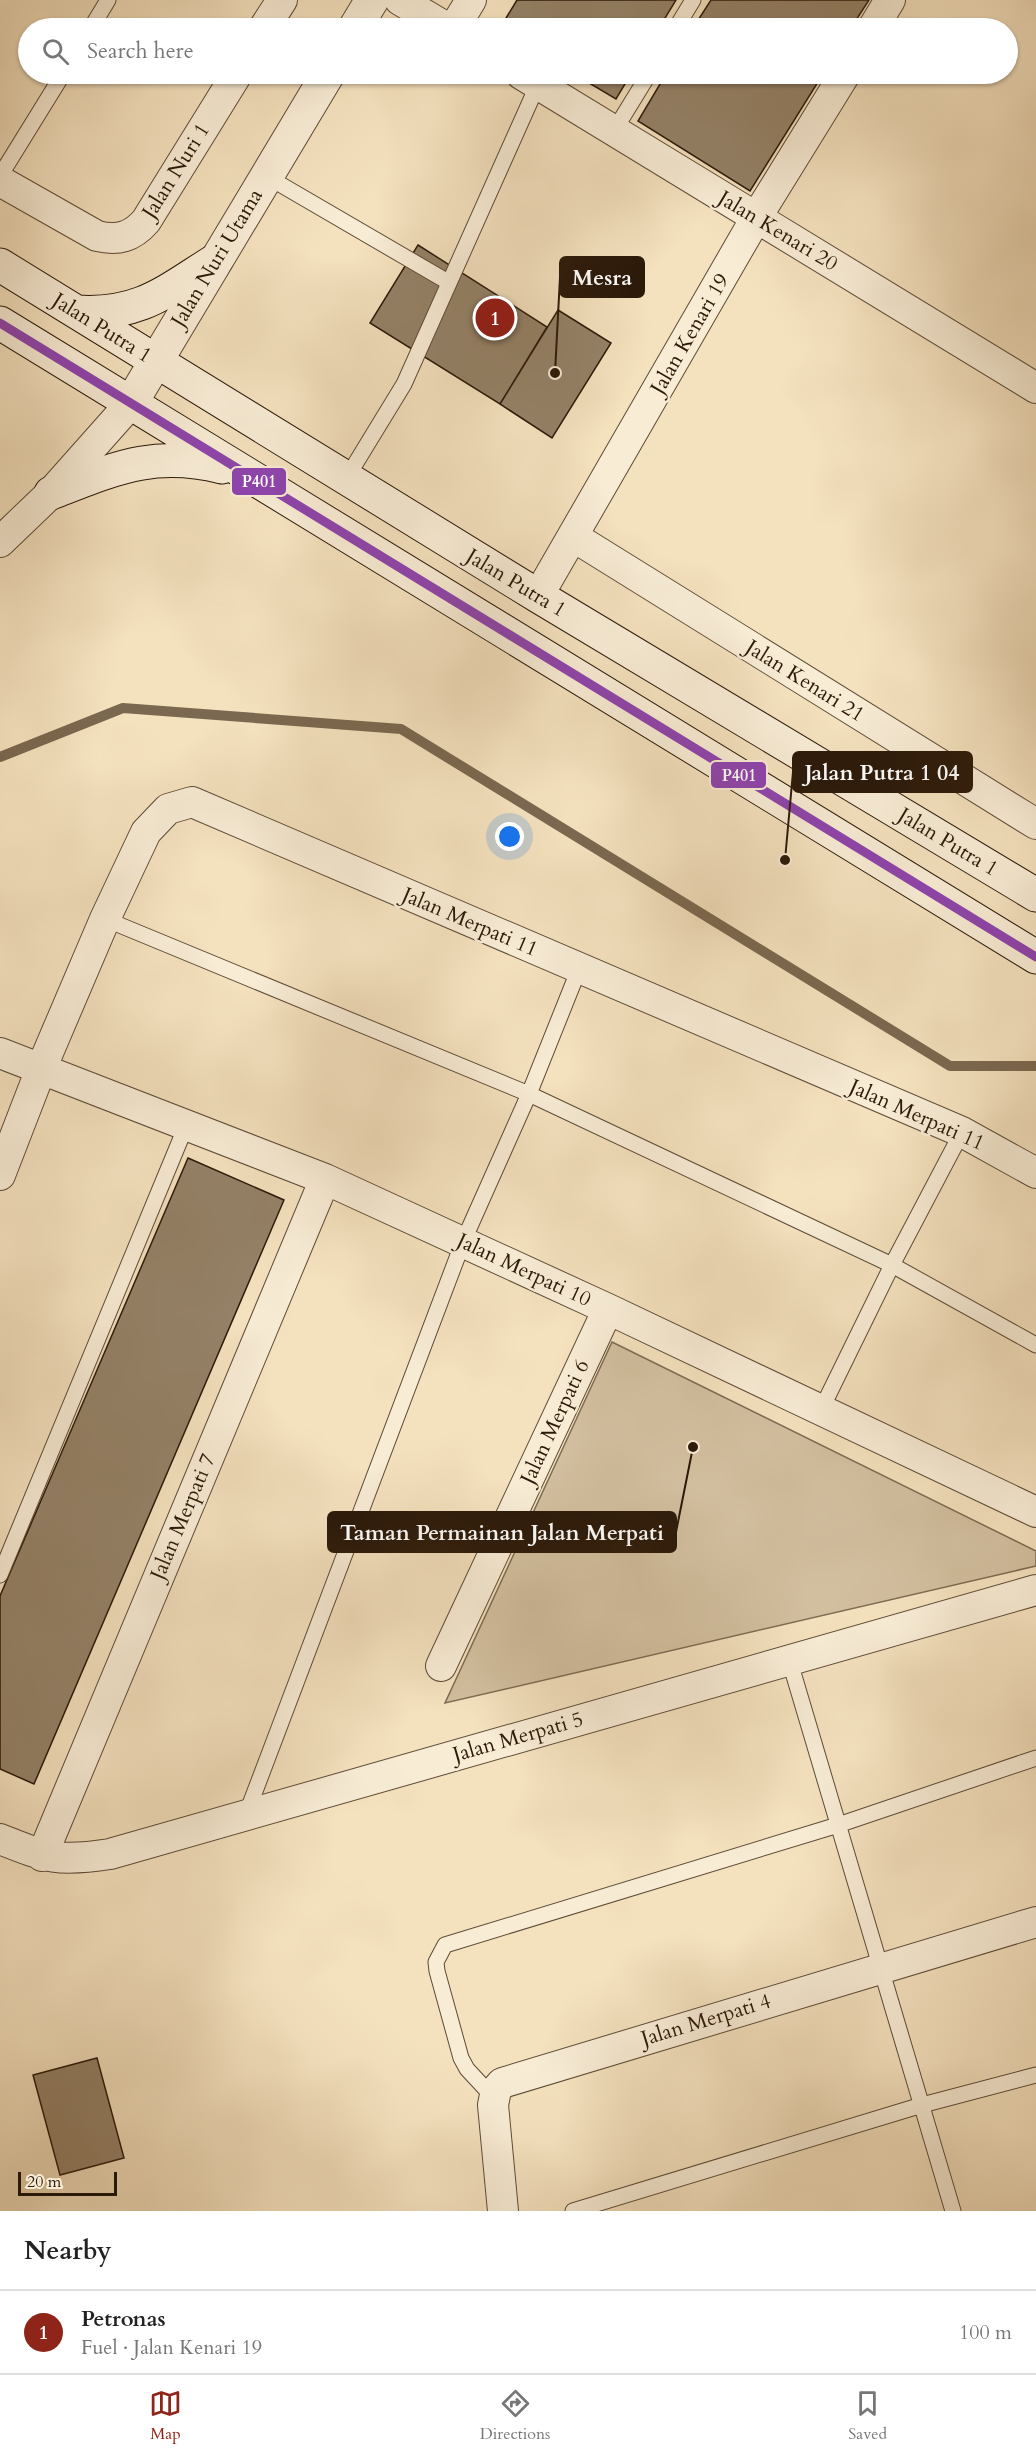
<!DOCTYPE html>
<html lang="en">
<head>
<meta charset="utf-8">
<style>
  body { margin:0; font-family:Cardo,serif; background:#f6f6f6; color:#222 }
  .scale { position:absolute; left:18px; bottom:15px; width:99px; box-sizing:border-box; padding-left:6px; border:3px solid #2b1909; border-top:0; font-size:16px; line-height:21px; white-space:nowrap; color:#2b1909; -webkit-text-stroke:4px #f8ecd5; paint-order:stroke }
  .you { position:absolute; left:510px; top:837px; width:21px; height:21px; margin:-15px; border:4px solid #fff; border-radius:50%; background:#1a73e8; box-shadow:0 0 0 9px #1a73e833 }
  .badge { display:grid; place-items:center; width:39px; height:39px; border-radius:50%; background:#8f2418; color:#fff; font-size:20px; font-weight:700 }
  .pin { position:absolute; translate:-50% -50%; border:3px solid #fff; box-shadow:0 2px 6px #0006 }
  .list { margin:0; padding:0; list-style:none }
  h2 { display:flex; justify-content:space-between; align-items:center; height:78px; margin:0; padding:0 24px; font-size:26px }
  h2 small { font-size:20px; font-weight:400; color:#767676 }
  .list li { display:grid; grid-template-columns:39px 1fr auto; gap:18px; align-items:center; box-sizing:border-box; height:84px; padding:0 24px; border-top:2px solid #e0e0e0 }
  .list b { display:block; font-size:22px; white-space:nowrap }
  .list p { margin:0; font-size:20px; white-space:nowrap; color:#767676 }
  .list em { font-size:20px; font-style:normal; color:#767676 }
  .icon { flex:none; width:33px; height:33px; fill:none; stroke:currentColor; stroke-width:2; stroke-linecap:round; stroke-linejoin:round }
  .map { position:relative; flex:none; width:1036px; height:2211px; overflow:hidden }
  .search { position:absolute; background:#fff; box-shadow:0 2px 4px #0004; left:18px; right:18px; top:18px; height:66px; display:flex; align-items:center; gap:15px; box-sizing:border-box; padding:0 21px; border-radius:33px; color:#767676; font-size:22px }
  .sheet { height:162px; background:#fff }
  nav { display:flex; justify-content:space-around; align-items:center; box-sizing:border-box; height:84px; border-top:2px solid #e0e0e0; background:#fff; font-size:16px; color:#767676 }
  nav a { display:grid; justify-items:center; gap:3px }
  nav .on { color:#8f2418 }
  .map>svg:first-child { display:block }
  .green { fill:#d2bf9f; stroke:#7e6c54; stroke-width:1.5 }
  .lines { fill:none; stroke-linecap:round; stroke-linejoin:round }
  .stream { stroke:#7b6850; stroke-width:10 }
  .building { fill:#948167; stroke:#2b1909; stroke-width:1.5 }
  .service-casing { stroke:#5d4b36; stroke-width:17 }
  .minor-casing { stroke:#5d4b36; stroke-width:32 }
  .tertiary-casing { stroke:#5d4b36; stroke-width:35 }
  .secondary-casing { stroke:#2b1909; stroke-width:35 }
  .service { stroke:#f8ecd5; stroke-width:15 }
  .minor { stroke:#f8ecd5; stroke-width:30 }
  .tertiary { stroke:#f8ecd5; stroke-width:33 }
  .secondary { stroke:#f8ecd5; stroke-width:33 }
  .bus-1-casing { stroke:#f8ecd5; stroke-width:14 }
  .bus-1 { stroke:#8e44ad; stroke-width:9 }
  .labels { text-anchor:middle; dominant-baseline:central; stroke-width:5; stroke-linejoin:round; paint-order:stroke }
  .street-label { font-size:21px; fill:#2b1909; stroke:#f8ecd5 }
  .leader { fill:none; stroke:#2b1909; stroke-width:2 }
  .callout-dot { fill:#2b1909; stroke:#f8ecd5; stroke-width:2 }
  .callout { fill:#2b1909; stroke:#2b1909; stroke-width:2 }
  .callout-label { font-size:22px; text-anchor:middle; font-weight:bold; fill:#fff }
  .line-badge { stroke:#f8ecd5; stroke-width:2 }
  .badge-label { font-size:16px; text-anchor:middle; font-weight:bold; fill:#fff }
</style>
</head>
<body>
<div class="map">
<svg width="1036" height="2211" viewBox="0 0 1036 2211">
  <rect width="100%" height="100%" fill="#f4e1be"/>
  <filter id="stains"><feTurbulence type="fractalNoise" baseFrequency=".00333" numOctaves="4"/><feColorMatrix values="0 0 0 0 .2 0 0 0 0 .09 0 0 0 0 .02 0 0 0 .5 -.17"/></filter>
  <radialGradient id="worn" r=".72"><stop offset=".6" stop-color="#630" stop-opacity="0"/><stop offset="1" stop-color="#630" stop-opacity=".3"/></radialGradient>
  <path class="green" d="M612,1342L1036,1551V1566L445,1703Z"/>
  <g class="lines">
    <path class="stream" d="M0,757L123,708L401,729L950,1066H1036"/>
  </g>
  <path class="building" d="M517,0H676L659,28H500Z
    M711,0H869L851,28H693Z
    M574,74H631L616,99Z
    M666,74H823L750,191L638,121Z
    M418,245L547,327L500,404L370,323Z
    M558,310L611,343L552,438L500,404Z
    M188,1158L284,1200L34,1784L0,1769V1596Z
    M97,2058L124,2158L60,2175L33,2075Z"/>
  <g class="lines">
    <defs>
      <path id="service" d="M91,28L108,0
        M676,28L693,0
        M614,131L649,74
        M0,176L63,74
        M266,176L448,282
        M346,479L404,384L538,84
        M105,919L529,1094L892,1265L1036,1345
        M821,1410L892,1265L962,1132
        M0,1575L186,1126
        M789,1659L953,2211
        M246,1815L463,1242L529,1094L579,969
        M493,2097L467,2069L461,2058L437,1971L436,1962L445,1945L838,1825L1036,1758
        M573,2211L922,2105L1036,2075"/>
      <path id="minor" d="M400,0L447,28
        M264,28L282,0
        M454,28L471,0
        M873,28L890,0
        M521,74L1036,388
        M0,181L97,236C118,241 132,237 146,221L237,74
        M574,537L1036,824
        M0,542L51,493L131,403
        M538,596L756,218L845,74
        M0,1053L325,1179L608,1309L1036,1512
        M0,1175L41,1069L105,919L146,832L168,809L192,802L962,1132L1036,1173
        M441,1666L608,1309
        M0,1839C48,1858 58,1862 110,1854L1036,1590
        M42,1856L325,1179
        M503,2211L493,2105L496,2090L502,2083L1036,1922"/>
      <path id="tertiary" d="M355,28L372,0
        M131,403L328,74"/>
      <path id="secondary" d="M0,265L538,596L1036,895
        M77,312C140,316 166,291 216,260
        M0,323L1036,957
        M51,493C114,469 153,450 222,467"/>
    </defs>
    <use href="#service" class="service-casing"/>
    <use href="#minor" class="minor-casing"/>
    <use href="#tertiary" class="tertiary-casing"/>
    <use href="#secondary" class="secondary-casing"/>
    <use href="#service" class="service"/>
    <use href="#minor" class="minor"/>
    <use href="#tertiary" class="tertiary"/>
    <use href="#secondary" class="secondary"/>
    <defs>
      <path id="bus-1" d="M0,323L1036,957"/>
    </defs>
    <use href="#bus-1" class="bus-1-casing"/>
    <use href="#bus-1" class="bus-1"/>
  </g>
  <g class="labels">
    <g class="street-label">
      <text transform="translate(176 171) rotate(-58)">Jalan Nuri 1</text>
      <text transform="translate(778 231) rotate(31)">Jalan Kenari 20</text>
      <text transform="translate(217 258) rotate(-59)">Jalan Nuri Utama</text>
      <text transform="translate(102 328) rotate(32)">Jalan Putra 1</text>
      <text transform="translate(690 334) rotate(-60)">Jalan Kenari 19</text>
      <text transform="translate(516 583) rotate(31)">Jalan Putra 1</text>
      <text transform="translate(805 681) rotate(32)">Jalan Kenari 21</text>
      <text transform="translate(948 842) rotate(31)">Jalan Putra 1</text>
      <text transform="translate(470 922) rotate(23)">Jalan Merpati 11</text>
      <text transform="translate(917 1115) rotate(24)">Jalan Merpati 11</text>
      <text transform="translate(524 1270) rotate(25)">Jalan Merpati 10</text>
      <text transform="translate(555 1422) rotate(-65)">Jalan Merpati 6</text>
      <text transform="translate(183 1517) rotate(-67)">Jalan Merpati 7</text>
      <text transform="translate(518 1737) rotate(-16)">Jalan Merpati 5</text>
      <text transform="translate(706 2020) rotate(-17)">Jalan Merpati 4</text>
    </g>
  </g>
  <path class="leader" d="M555 373L560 277M785 860L793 772M693 1447L676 1532"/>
  <g class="callout-dot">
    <circle cx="555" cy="373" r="6"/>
    <circle cx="785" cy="860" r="6"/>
    <circle cx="693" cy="1447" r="6"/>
  </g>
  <g class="callout">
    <rect x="560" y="257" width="84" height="40" rx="6"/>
    <rect x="793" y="752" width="179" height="40" rx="6"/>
    <rect x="328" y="1512" width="348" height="40" rx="6"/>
  </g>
  <g class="callout-label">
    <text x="602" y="285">Mesra</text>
    <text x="882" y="780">Jalan Putra 1 04</text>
    <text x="502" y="1540">Taman Permainan Jalan Merpati</text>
  </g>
  <g class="line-badge">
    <rect x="231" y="467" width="56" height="29" rx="6" fill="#8e44ad"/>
    <rect x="710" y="761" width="57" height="28" rx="6" fill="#8e44ad"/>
  </g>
  <g class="badge-label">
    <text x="259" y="487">P401</text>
    <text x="739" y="781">P401</text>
  </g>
  <rect width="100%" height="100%" filter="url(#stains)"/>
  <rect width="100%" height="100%" fill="url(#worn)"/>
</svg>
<div class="scale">20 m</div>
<div class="you"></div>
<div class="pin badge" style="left:495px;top:318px">1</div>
<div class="search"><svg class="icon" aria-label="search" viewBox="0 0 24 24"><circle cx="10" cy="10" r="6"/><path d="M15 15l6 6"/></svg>Search here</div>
</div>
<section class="sheet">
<h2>Nearby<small></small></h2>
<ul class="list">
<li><span class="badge">1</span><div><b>Petronas</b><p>Fuel · Jalan Kenari 19</p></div><em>100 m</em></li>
</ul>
</section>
<nav>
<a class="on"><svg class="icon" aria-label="map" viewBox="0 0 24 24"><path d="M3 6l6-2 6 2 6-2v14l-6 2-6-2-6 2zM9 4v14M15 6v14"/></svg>Map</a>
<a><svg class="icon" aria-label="directions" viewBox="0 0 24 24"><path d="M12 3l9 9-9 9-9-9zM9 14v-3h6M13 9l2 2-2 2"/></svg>Directions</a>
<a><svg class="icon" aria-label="saved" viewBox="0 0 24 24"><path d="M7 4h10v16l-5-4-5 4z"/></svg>Saved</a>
</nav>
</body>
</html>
